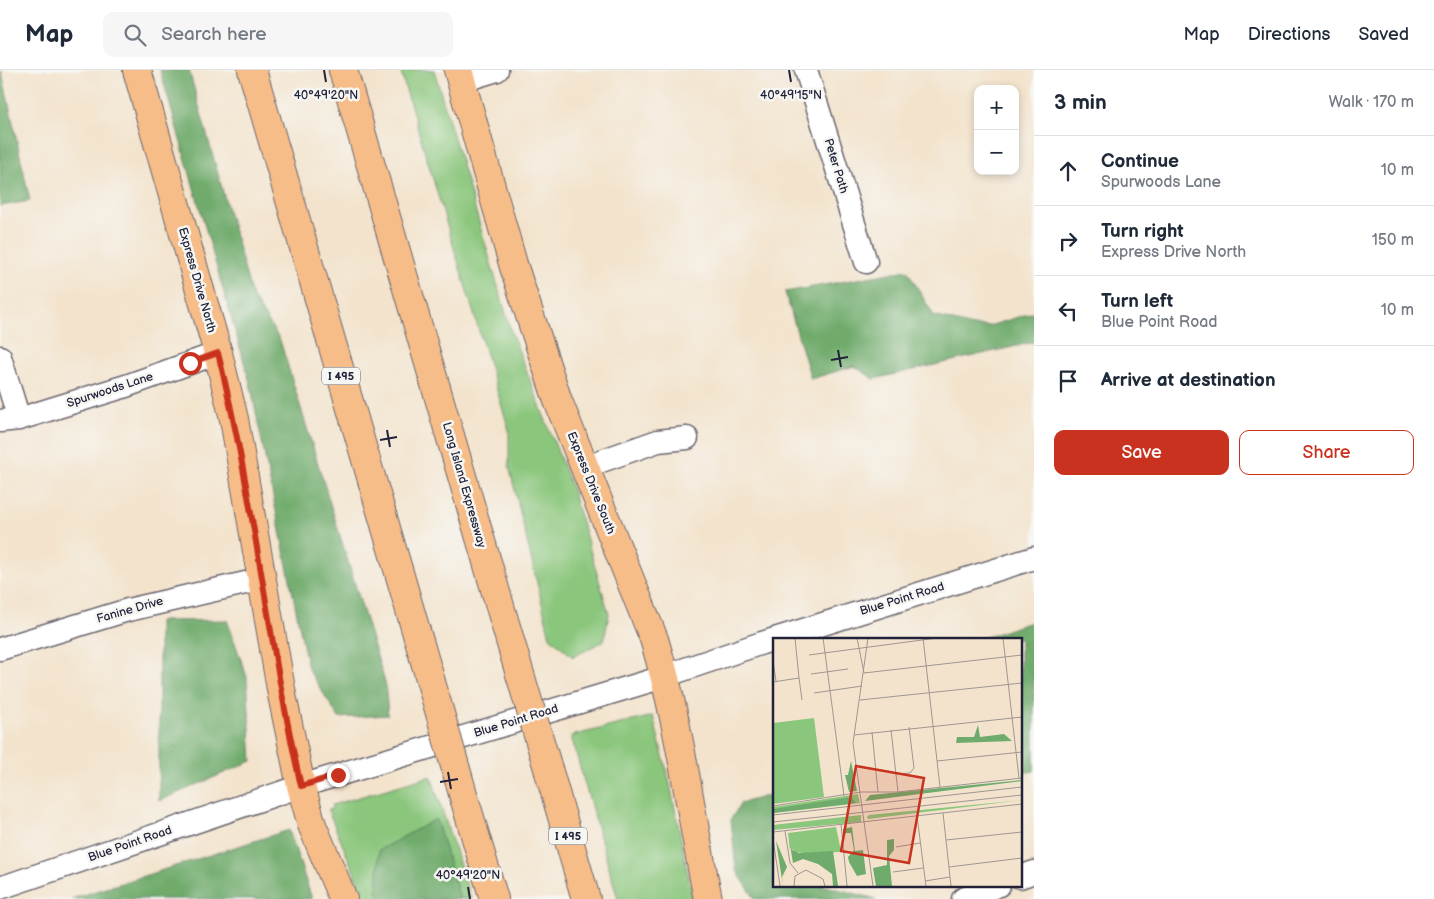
<!DOCTYPE html>
<html lang="en">
<head>
<meta charset="utf-8">
<style>
  body { margin:0; font-family:"Balsamiq Sans",sans-serif; background:#f6f6f7; color:#1f2937 }
  .controls { position:absolute; right:15px; top:15px; display:grid; overflow:hidden; border-radius:10px; box-shadow:0 2px 8px #0003 }
  .controls button { width:45px; height:45px; display:grid; place-items:center; padding:0; border:0; border-bottom:1px solid #e0e1e3; background:#fff; color:#1f2937; font:25px sans-serif }
  .stop { position:absolute; width:15px; height:15px; margin:-11px; border:4px solid #c8321e; border-radius:50%; background:#fff }
  .stop.end { background:#c8321e; border-color:#fff; box-shadow:0 1px 5px #0008 }
  .list { margin:0; padding:0; list-style:none }
  h2 { display:flex; justify-content:space-between; align-items:center; height:65px; margin:0; padding:0 20px; font-size:21px }
  h2 small { font-size:16px; font-weight:400; color:#747a83 }
  .list li { display:grid; grid-template-columns:32px 1fr auto; gap:15px; align-items:center; box-sizing:border-box; height:70px; padding:0 20px; border-top:1px solid #e0e1e3 }
  .list b { display:block; font-size:19px; white-space:nowrap }
  .list p { margin:0; font-size:16px; white-space:nowrap; color:#747a83 }
  .list em { font-size:16px; font-style:normal; color:#747a83 }
  .actions { display:flex; gap:10px; padding:15px 20px }
  .actions a { flex:1; padding:11px 0; border:1px solid #c8321e; border-radius:10px; text-align:center; font-size:18px; color:#c8321e }
  .actions .main { background:#c8321e; color:#fff }
  .icon { flex:none; width:28px; height:28px; fill:none; stroke:currentColor; stroke-width:2; stroke-linecap:round; stroke-linejoin:round }
  .map { position:relative; flex:none; width:1034px; height:829px; overflow:hidden }
  header { display:flex; align-items:center; gap:30px; box-sizing:border-box; height:70px; padding:0 25px; background:#fff; border-bottom:1px solid #e0e1e3 }
  header strong { font-size:24px }
  nav { display:flex; gap:28px; margin-inline-start:auto; font-size:18px }
  .search { width:350px; height:45px; background:#f6f6f7; display:flex; align-items:center; gap:12px; box-sizing:border-box; padding:0 18px; border-radius:10px; color:#747a83; font-size:19px }
  main { display:flex }
  aside { flex:1; background:#fff }
  .map>svg:first-child { display:block }
  .green { fill:#8ac67c; stroke:#56745c }
  .forest { fill:#6fab6c; stroke:#486654 }
  .lines { fill:none; stroke-linecap:round; stroke-linejoin:round }
  .minor-casing { stroke:#6b666e; stroke-width:25 }
  .major-casing { stroke:#6b666e; stroke-width:30 }
  .highway-casing { stroke:#6b666e; stroke-width:30 }
  .minor { stroke:#fff; stroke-width:22 }
  .major { stroke:#f7bd88; stroke-width:28 }
  .highway { stroke:#f7bd88; stroke-width:28 }
  .highway-bridge-casing { stroke:#6b666e; stroke-width:30; stroke-linecap:butt }
  .highway-bridge { stroke:#f7bd88; stroke-width:28 }
  .route { stroke:#c8321e; stroke-width:6 }
  .ticks { fill:none; stroke:#22223b; stroke-width:2 }
  .labels { text-anchor:middle; dominant-baseline:central; stroke-width:5; stroke-linejoin:round; paint-order:stroke }
  .shield { fill:#f6f6f2; stroke:#626272; stroke-width:1 }
  .shield-label { font-size:11px; font-weight:bold; fill:#22223b }
  .street-label { font-size:12px; fill:#22223b; stroke:#f6f6f2 }
  .inset-road { fill:none; stroke:#9f9692; stroke-width:1 }
  .view { fill:#c8321e; fill-opacity:0.15; stroke:#c8321e; stroke-width:2.5 }
  .inset-edge { fill:none; stroke:#22223b; stroke-width:2.5 }
  .ticks-label { font-size:12px; text-anchor:middle; fill:#22223b; stroke:#f6f6f2; stroke-width:5; stroke-linejoin:round; paint-order:stroke }
</style>
</head>
<body>
<header>
<strong>Map</strong>
<div class="search"><svg class="icon" aria-label="search" viewBox="0 0 24 24"><circle cx="10" cy="10" r="6"/><path d="M15 15l6 6"/></svg>Search here</div>
<nav><a>Map</a><a>Directions</a><a>Saved</a></nav>
</header>
<main>
<div class="map">
<svg width="1034" height="829" viewBox="0 0 1034 829">
  <rect width="100%" height="100%" fill="#f6f6f2"/>
  <filter id="ink" filterUnits="userSpaceOnUse"><feTurbulence type="fractalNoise" baseFrequency=".02" numOctaves="2"/><feDisplacementMap in="SourceGraphic" scale="10" xChannelSelector="R" yChannelSelector="G"/><feConvolveMatrix kernelMatrix="1 2 1 2 8 2 1 2 1" color-interpolation-filters="sRGB"/></filter>
  <filter id="wash" filterUnits="userSpaceOnUse"><feTurbulence type="fractalNoise" baseFrequency=".0096" numOctaves="4" result="noise"/><feDisplacementMap in="SourceGraphic" scale="20" xChannelSelector="R" yChannelSelector="G"/><feGaussianBlur stdDeviation="1.12" result="paint"/><feColorMatrix in="noise" values="0 0 0 0 0 0 0 0 0 0 0 0 0 0 0 0 0 1.4 0 .05"/><feComposite in="paint" operator="in"/></filter>
  <g filter="url(#wash)">
    <rect width="100%" height="100%" fill="#f3e3cc"/>
    <path class="green" d="M400,0H434L511,261L571,416L609,544L604,571L573,587L550,567L509,396V360Z
      M653,646L670,714L693,829H618L571,666Z
      M431,706L471,829H365L328,740L332,739V735Z"/>
    <path class="forest" d="M160,0H189L252,226L280,270L385,612L388,645L339,648L308,599L250,313Z
      M2,2L30,131L0,136V3Z
      M907,200L934,246L973,256H989L1034,242V272L874,309L854,296L811,309L785,222Z
      M227,550L247,607L252,691L159,731V551Z
      M1034,551V701L1020,703V569H980Z
      M774,724V815H822L876,829H755L736,800L731,749L741,733Z
      M436,749L460,829H381L377,821L379,780Z
      M289,760L312,829H71Z"/>
  </g>
  <g filter="url(#ink)">
    <g class="lines">
      <defs>
        <path id="minor" d="M806,0L866,192
          M461,11L497,0
          M0,287L19,349
          M0,351L19,349L126,316L218,283
          M584,397L658,371L687,368
          M0,579L128,540L263,509
          M1020,807L1034,802
          M0,818L301,716L650,611L762,573L1034,488
          M963,829L999,815"/>
        <path id="major" d="M137,0L218,283L234,349L282,625L301,716L312,755L343,829
          M458,0L513,194L558,331L654,569C680,654 690,742 708,829"/>
        <path id="highway" d="M252,0L431,612
          M343,0L514,584
          M549,702L586,829
          M465,731L494,829"/>
      </defs>
      <use href="#minor" class="minor-casing"/>
      <use href="#major" class="major-casing"/>
      <use href="#highway" class="highway-casing"/>
      <use href="#minor" class="minor"/>
      <use href="#major" class="major"/>
      <use href="#highway" class="highway"/>
      <defs>
        <path id="highway-bridge" d="M514,584L549,702
          M431,612L465,731"/>
      </defs>
      <use href="#highway-bridge" class="highway-bridge-casing"/>
      <use href="#highway-bridge" class="highway-bridge"/>
    </g>
  </g>
  <g class="lines" filter="url(#ink)">
    <path class="route" d="M190,293L218,283C254,426 268,573 301,716L338,705"/>
  </g>
  <path class="ticks" d="M324,0L326,12M789,0L791,12M838,280L841,297M831,290L848,287M387,360L390,377M380,370L397,367M448,702L451,719M440,712L458,709M468,817L470,829"/>
  <g class="labels">
    <g class="shield">
      <rect x="322" y="297.5" width="38" height="17" rx="4"/>
      <rect x="549" y="757.5" width="38" height="17" rx="4"/>
    </g>
    <g class="shield-label">
      <text x="341" y="306">I 495</text>
      <text x="568" y="766">I 495</text>
    </g>
    <g class="street-label">
      <text transform="translate(836 96) rotate(73)">Peter Path</text>
      <text transform="translate(197 210) rotate(74)">Express Drive North</text>
      <text transform="translate(110 320) rotate(-18)">Spurwoods Lane</text>
      <text transform="translate(591 413) rotate(68)">Express Drive South</text>
      <text transform="translate(464 415) rotate(74)">Long Island Expressway</text>
      <text transform="translate(902 529) rotate(-17)">Blue Point Road</text>
      <text transform="translate(130 540) rotate(-16)">Fanine Drive</text>
      <text transform="translate(516 651) rotate(-17)">Blue Point Road</text>
      <text transform="translate(130 774) rotate(-19)">Blue Point Road</text>
    </g>
  </g>
  <g transform="translate(773 568)">
    <rect width="249" height="249" fill="#f3e3cc"/>
    <path d="M41,80L51,159L0,166V85ZM85,156L87,165L0,175V169ZM249,162L95,181L94,179L96,177ZM88,177V184L0,192V187ZM63,189L68,213L65,214L40,216L22,214L17,209V213L15,195Z" fill="#8ac67c"/>
    <path d="M205,87L207,99L231,96L239,103L183,105L184,99H201ZM78,123L84,153L76,154L72,137H75ZM249,142V143L92,163L97,157ZM78,159L83,165L0,175V171ZM79,189L82,213L90,212L93,236L84,238L76,224L75,219L81,212L78,195H73L70,200V191ZM121,201V212L116,218L119,248H103L100,230L114,227V202ZM3,203L14,229L9,239L10,248ZM17,207L19,212L26,215L60,213L65,248H60L59,236L45,226L30,221L20,225Z" fill="#6fab6c"/>
    <path class="inset-road" d="M50,0L71,158M84,0L91,35L249,17M95,0L80,105L100,248M150,0L167,149M230,0L246,140M36,17L164,0M0,23L3,43M38,36L75,31M26,40L29,62M0,44L26,40L22,0M41,55L89,48M87,62L249,45M118,92L125,154M99,94L105,154M81,97L249,79M164,123L249,114M122,136L137,135L141,130L136,89M0,168L88,154H125L249,140M170,175L178,248M0,177L249,149M144,178L153,248M0,184L249,157M68,186L74,248M12,193L17,225L25,235M0,194L249,166M0,201L7,248M173,202L249,194M123,209L147,205M176,229L249,220M120,234L150,230M152,243L177,239M21,248L22,238L33,232L50,241L52,248"/>
    <path class="view" d="M83,128L151,140L136,225L68,213Z"/>
    <rect width="249" height="249" class="inset-edge"/>
  </g>
  <g class="ticks-label">
    <text x="326" y="29">40°49'20"N</text>
    <text x="791" y="29">40°49'15"N</text>
    <text x="468" y="809">40°49'20"N</text>
  </g>
</svg>
<div class="controls">
<button>+</button>
<button>−</button>
</div>
<div class="stop" style="left:190px;top:293px"></div>
<div class="stop end" style="left:338px;top:705px"></div>
</div>
<aside>
<h2>3 min<small>Walk · 170 m</small></h2>
<ul class="list">
<li><svg class="icon" aria-label="ahead" viewBox="0 0 24 24"><path d="M12 20V5M6 11l6-6 6 6"/></svg><div><b>Continue</b><p>Spurwoods Lane</p></div><em>10 m</em></li>
<li><svg class="icon" aria-label="right" viewBox="0 0 24 24"><path d="M7 20v-9h11M14 6l5 5-5 5"/></svg><div><b>Turn right</b><p>Express Drive North</p></div><em>150 m</em></li>
<li><svg class="icon" aria-label="left" viewBox="0 0 24 24"><path d="M17 20v-9H6M10 6l-5 5 5 5"/></svg><div><b>Turn left</b><p>Blue Point Road</p></div><em>10 m</em></li>
<li><svg class="icon" aria-label="arrive" viewBox="0 0 24 24"><path d="M6 21V4h12l-3 4 3 4H6"/></svg><div><b>Arrive at destination</b></div></li>
</ul>
<div class="actions"><a class="main">Save</a><a>Share</a></div>
</aside>
</main>
</body>
</html>
